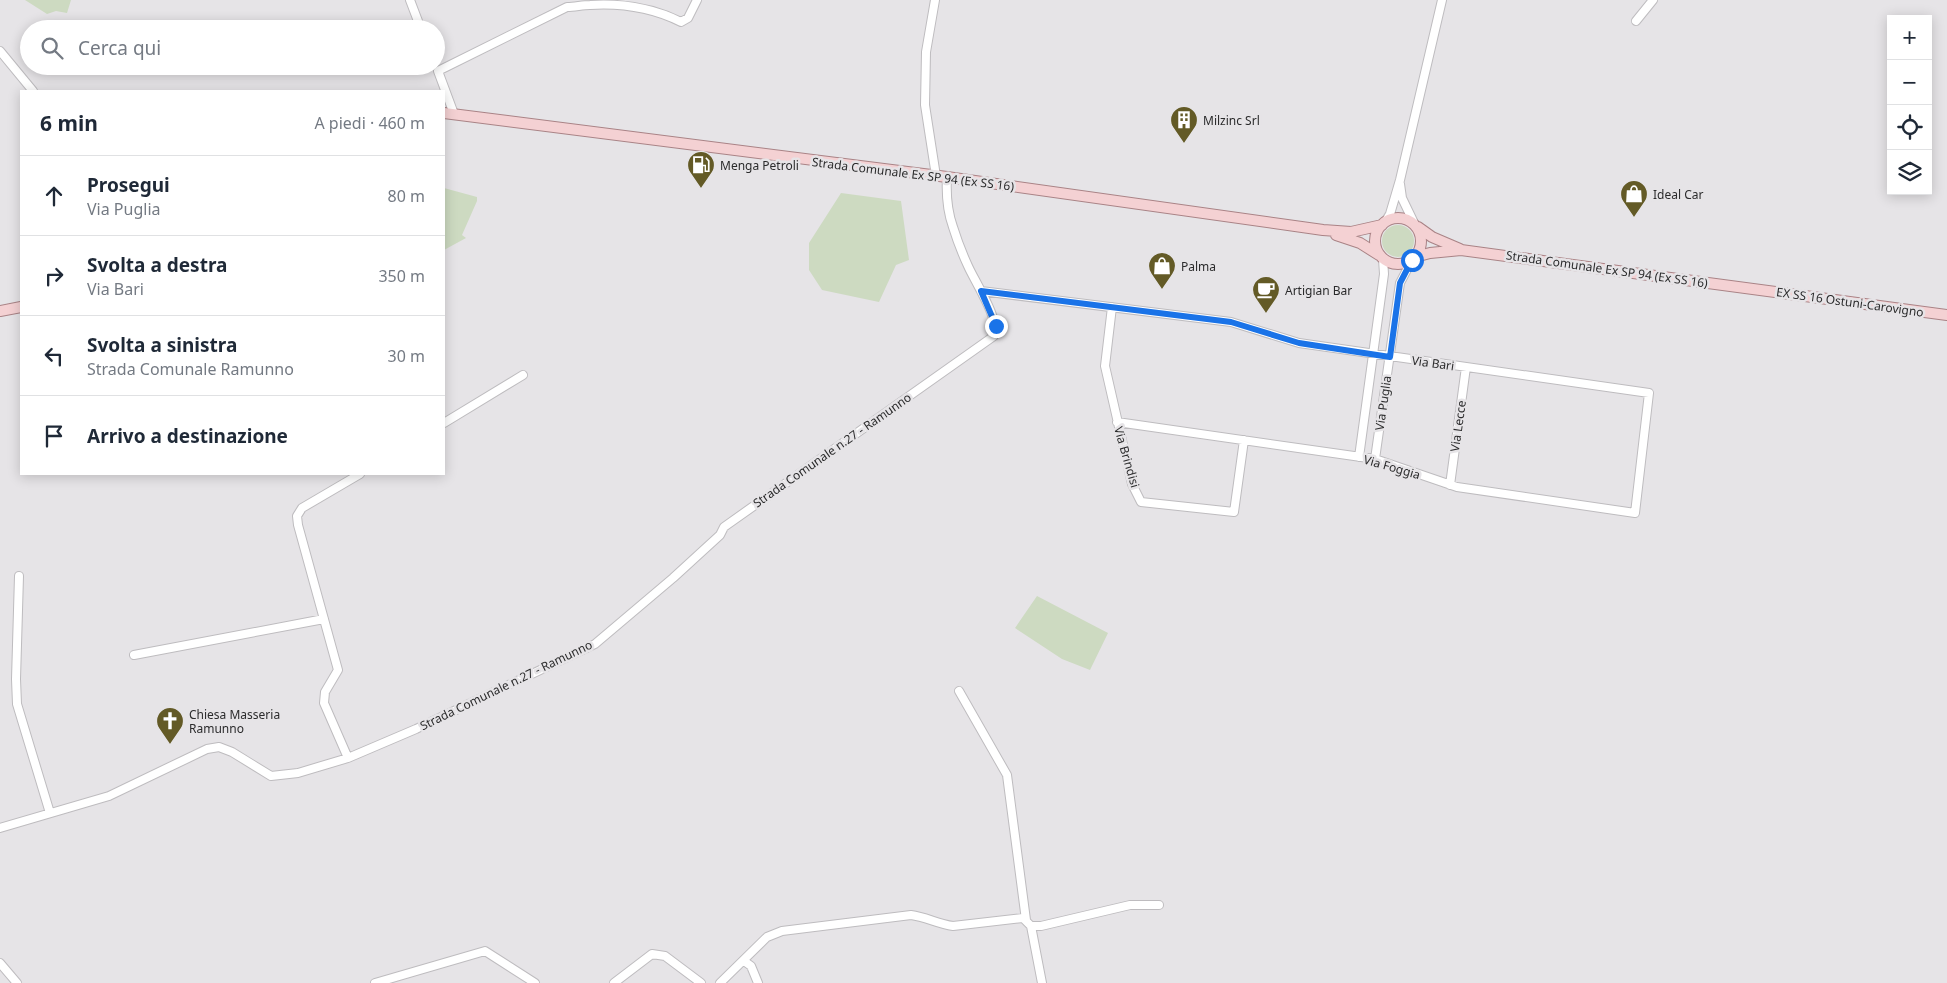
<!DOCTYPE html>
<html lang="it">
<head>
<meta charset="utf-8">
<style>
  body { margin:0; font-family:"Noto Sans",sans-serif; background:#f2f2f3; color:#1f2937 }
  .controls { position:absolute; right:15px; top:15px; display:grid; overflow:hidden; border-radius:0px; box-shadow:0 2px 12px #0003 }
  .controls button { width:45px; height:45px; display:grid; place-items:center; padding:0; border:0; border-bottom:1px solid #e0e1e3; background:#fff; color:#1f2937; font:25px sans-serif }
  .stop { position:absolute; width:15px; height:15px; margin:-11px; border:4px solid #1a73e8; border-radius:50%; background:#fff }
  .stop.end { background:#1a73e8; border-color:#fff; box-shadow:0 1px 5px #0008 }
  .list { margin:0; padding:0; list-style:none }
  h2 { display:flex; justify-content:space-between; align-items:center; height:65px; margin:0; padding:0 20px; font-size:21px }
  h2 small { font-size:16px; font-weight:400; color:#747a83 }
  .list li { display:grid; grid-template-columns:32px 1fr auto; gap:15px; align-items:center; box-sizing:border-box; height:80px; padding:0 20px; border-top:1px solid #e0e1e3 }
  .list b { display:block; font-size:19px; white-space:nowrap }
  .list p { margin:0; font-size:16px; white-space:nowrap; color:#747a83 }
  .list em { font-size:16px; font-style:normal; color:#747a83 }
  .icon { flex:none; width:28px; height:28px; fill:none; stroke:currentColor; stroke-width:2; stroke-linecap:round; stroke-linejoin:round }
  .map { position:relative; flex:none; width:1947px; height:983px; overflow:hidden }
  .search { position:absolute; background:#fff; box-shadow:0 2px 12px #0003; left:20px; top:20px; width:425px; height:55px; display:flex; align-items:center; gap:12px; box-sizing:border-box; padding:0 18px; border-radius:28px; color:#747a83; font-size:19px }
  .panel { position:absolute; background:#fff; box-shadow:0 2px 12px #0003; left:20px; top:90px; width:425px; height:385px; border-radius:0px }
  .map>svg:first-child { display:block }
  .green { fill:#cddac1 }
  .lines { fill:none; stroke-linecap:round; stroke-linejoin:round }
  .minor-casing { stroke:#bebcbf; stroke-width:10 }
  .major-casing { stroke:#a98386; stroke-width:12 }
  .minor { stroke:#fff; stroke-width:8 }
  .major { stroke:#f4d1d3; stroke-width:10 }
  .route { stroke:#1a73e8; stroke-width:6 }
  .labels { text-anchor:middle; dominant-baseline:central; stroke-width:5; stroke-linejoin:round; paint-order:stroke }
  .poi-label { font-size:12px; fill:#2b2b2c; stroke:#e6e4e7; text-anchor:start }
  .street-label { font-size:12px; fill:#2b2b2c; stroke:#e6e4e7 }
</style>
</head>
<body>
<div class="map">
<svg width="1947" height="983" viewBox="0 0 1947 983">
  <rect width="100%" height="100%" fill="#e6e4e7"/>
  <path class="green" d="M25,0H71L67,13L56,11L47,14Z
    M444,188L477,197V201L462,235L466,238L444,250Z
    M841,193L901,201L909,260L896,265L879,302L822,290L809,270V243Z
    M1382 241a16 16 0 1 1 32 0a16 16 0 1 1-32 0Z
    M1037,596L1108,633L1090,670L1062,659L1015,628Z"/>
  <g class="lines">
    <defs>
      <path id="minor" d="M410,0L421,29
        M935,0L926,52L925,105L936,176
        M1636,21L1653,0
        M0,51L33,91
        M454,114L438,71L567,7C575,7 582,5 590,5C622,3 653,8 681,22L688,18L697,0
        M1400,184L1402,198L1415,225
        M1385,222L1390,214L1400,180L1442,0
        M981,291L1231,322L1299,343L1649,393L1635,513L1457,487L1375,459L1117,422
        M1112,307L1105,366L1132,484L1141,502L1234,512L1244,440
        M444,423L523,375
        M1359,457L1384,274L1383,259
        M1375,459L1400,283L1412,260
        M1450,485L1466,367
        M19,576L16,679L17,704L50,813
        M134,655L324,619
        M959,691L1007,775L1026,920
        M348,758L324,703L325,692L338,670L298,525L297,516L302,508L360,474
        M0,828L109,796L207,749L219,747L232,752L271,776L298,773L348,758L416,729L595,644L673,578L720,535L724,527L994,336C1001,321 975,282 968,266C962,253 957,240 953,227C947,210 946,194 947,177
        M1031,926L1042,983
        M744,961L751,966L758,983
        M0,963L17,983
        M375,983L485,951L535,983
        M614,983L652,954L665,956L701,983
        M720,983L767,937L782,931L911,915C926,917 938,924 953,926L1023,918L1031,926H1041L1130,905H1159"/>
      <path id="major" d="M444,113L947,177L1323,230L1351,232L1382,225
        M1375 241a23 23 0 1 1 46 0a23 23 0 1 1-46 0Z
        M1418,227L1432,237L1460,249
        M1336,235L1360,243L1379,255
        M1415,257L1430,253L1461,250L1947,315
        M0,311L21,307"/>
    </defs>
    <use href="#minor" class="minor-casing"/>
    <use href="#major" class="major-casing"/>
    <use href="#minor" class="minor"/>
    <use href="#major" class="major"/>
  </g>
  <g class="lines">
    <path class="route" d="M996,326L981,291L1231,322L1299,343L1390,357L1400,283L1412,260"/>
  </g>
  <defs>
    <symbol id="building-pin" viewBox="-11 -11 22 30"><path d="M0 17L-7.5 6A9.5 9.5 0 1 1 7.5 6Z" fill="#635a26" stroke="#e6e4e7"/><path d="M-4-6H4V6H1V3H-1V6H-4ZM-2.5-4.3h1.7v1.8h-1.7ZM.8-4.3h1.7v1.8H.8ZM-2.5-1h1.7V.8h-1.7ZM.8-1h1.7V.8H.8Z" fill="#fff"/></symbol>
    <symbol id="fuel-pin" viewBox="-11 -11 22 30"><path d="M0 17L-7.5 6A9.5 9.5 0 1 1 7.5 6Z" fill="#635a26" stroke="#e6e4e7"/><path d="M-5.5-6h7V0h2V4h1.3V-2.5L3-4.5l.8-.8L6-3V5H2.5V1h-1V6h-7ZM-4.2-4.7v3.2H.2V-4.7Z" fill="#fff"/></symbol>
    <symbol id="shop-pin" viewBox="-11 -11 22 30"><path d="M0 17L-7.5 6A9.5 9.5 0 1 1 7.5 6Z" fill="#635a26" stroke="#e6e4e7"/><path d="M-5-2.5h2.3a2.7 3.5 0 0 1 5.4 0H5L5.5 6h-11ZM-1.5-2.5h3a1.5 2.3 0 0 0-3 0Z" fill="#fff"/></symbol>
    <symbol id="cafe-pin" viewBox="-11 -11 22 30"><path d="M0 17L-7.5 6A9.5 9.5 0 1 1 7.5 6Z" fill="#635a26" stroke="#e6e4e7"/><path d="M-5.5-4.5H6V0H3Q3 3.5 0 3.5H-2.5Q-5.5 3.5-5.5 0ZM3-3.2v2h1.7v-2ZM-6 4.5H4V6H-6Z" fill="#fff"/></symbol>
    <symbol id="church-pin" viewBox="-11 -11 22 30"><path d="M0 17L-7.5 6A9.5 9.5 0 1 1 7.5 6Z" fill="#635a26" stroke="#e6e4e7"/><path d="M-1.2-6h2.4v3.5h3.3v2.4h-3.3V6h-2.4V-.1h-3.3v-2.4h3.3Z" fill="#fff"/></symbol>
  </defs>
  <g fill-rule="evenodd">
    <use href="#building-pin" x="1168" y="104" width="32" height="43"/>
    <use href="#fuel-pin" x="685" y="149" width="32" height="43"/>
    <use href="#shop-pin" x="1618" y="178" width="32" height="43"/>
    <use href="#shop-pin" x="1146" y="250" width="32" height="43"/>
    <use href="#cafe-pin" x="1250" y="274" width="32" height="43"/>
    <use href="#church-pin" x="154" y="705" width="32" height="43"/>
  </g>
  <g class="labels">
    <g class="poi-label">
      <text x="1203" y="120">Milzinc Srl</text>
      <text x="720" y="165">Menga Petroli</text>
      <text x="1653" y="194">Ideal Car</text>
      <text x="1181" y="266">Palma</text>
      <text x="1285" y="290">Artigian Bar</text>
      <text x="189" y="714">Chiesa Masseria<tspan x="189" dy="14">Ramunno</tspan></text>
    </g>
    <g class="street-label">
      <text transform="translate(913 174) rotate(7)">Strada Comunale Ex SP 94 (Ex SS 16)</text>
      <text transform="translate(1607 269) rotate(8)">Strada Comunale Ex SP 94 (Ex SS 16)</text>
      <text transform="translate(1850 302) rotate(8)">EX SS 16 Ostuni-Carovigno</text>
      <text transform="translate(1433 363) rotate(8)">Via Bari</text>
      <text transform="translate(1383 403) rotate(-82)">Via Puglia</text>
      <text transform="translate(1458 426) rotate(-82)">Via Lecce</text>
      <text transform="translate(832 450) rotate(-35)">Strada Comunale n.27 - Ramunno</text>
      <text transform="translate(1127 457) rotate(74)">Via Brindisi</text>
      <text transform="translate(1392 467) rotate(16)">Via Foggia</text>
      <text transform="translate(506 685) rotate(-26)">Strada Comunale n.27 - Ramunno</text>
    </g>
  </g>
</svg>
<div class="controls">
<button>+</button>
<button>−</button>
<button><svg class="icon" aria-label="locate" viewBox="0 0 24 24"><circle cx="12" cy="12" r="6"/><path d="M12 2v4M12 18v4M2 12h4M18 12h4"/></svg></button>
<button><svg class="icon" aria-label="layers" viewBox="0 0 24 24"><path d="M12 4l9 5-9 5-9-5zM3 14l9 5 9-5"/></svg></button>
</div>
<div class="stop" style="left:1412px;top:260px"></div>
<div class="stop end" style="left:996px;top:326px"></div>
<div class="search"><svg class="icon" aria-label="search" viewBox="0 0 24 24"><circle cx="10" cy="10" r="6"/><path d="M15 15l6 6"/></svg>Cerca qui</div>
<section class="panel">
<h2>6 min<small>A piedi · 460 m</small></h2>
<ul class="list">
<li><svg class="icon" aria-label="ahead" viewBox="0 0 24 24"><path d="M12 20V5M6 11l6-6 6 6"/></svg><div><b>Prosegui</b><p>Via Puglia</p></div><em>80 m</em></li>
<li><svg class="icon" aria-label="right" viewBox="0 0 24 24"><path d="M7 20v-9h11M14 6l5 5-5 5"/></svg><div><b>Svolta a destra</b><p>Via Bari</p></div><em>350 m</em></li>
<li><svg class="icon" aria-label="left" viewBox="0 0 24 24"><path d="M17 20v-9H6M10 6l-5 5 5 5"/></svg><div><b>Svolta a sinistra</b><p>Strada Comunale Ramunno</p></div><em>30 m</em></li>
<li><svg class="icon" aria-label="arrive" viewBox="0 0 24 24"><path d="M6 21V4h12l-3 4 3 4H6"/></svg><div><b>Arrivo a destinazione</b></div></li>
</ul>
</section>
</div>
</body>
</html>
